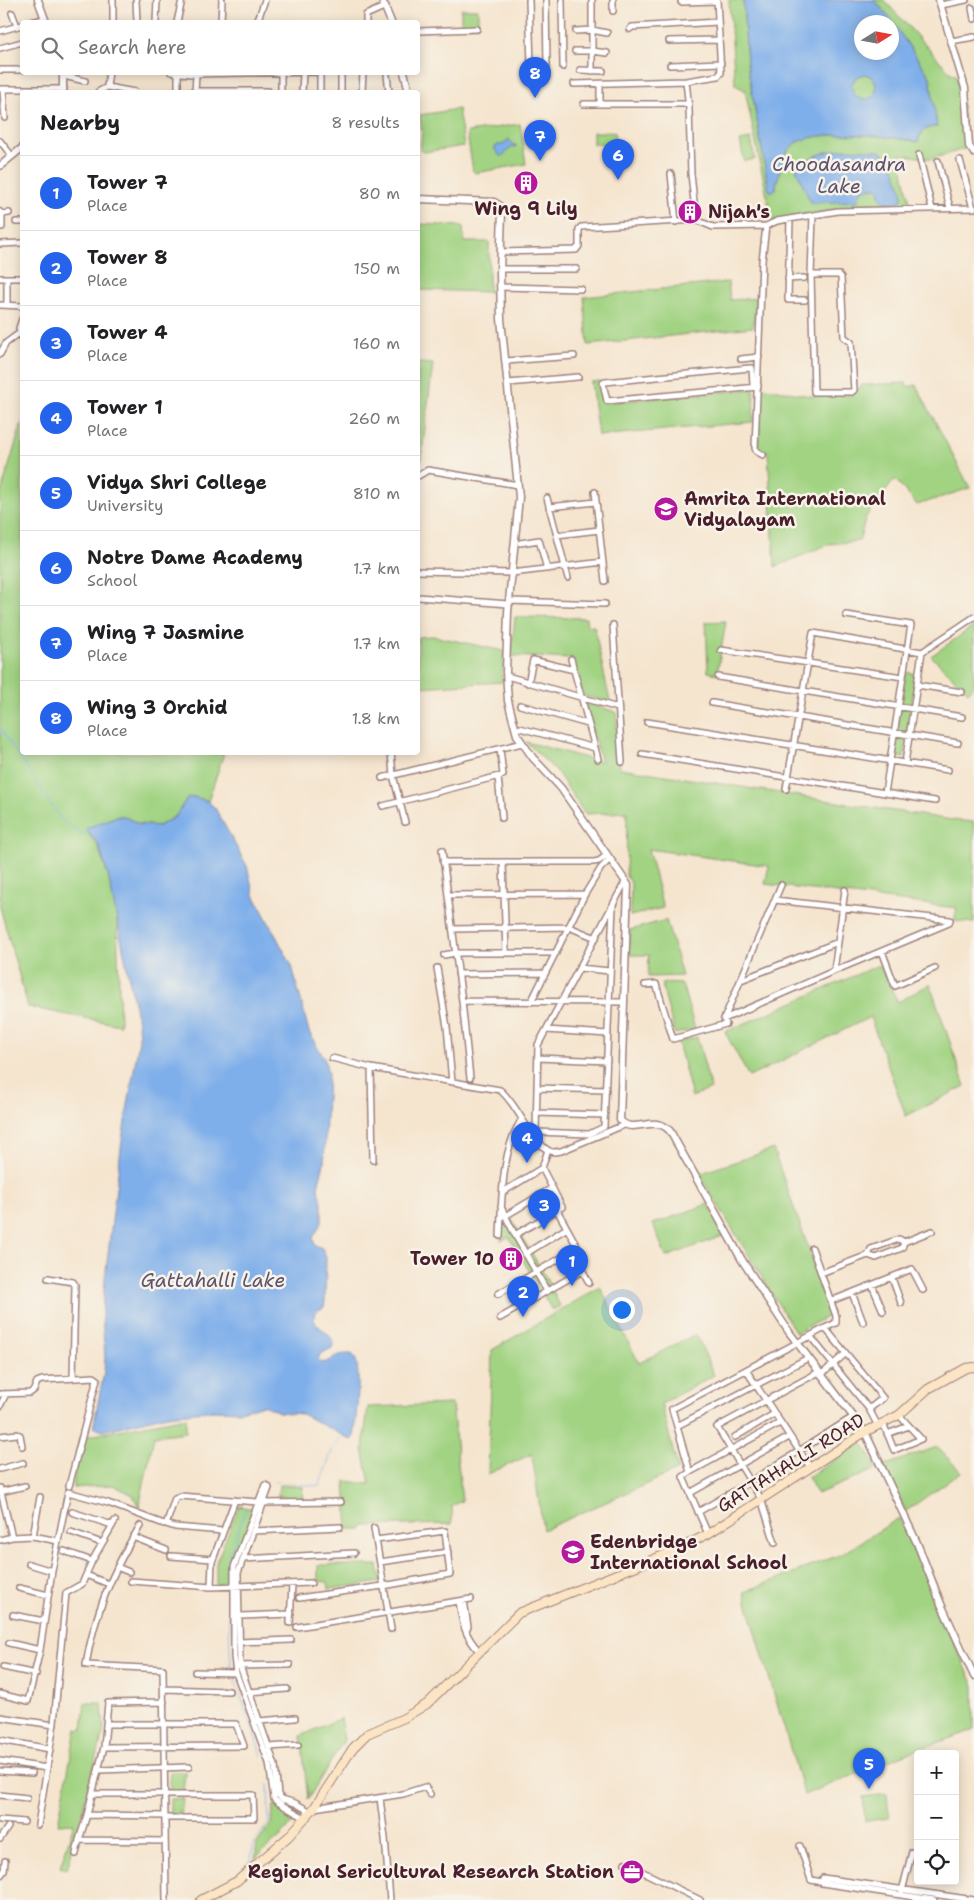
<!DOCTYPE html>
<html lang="en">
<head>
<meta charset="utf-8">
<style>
  body { margin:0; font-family:"Shantell Sans",sans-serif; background:#f2f2f2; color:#202124 }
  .controls { position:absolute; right:15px; bottom:15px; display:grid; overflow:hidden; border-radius:5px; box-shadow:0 2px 12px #0003 }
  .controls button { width:45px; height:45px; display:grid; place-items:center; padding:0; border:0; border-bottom:1px solid #e0e0e0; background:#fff; color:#202124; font:25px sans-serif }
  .compass { position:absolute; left:854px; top:15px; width:45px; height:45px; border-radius:50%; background:#fff; box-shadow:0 2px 12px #0003; rotate:79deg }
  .you { position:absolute; left:621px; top:1309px; width:18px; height:18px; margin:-12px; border:4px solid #fff; border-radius:50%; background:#1a73e8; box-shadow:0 0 0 8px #1a73e833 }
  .badge { display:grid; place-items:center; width:32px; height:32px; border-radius:50%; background:#2563eb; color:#fff; font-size:16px; font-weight:700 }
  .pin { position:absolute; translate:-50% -41px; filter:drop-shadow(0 1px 2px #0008) }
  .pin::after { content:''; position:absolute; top:26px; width:18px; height:15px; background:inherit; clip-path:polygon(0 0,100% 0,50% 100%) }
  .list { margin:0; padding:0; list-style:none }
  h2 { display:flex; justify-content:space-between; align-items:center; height:65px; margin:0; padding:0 20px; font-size:21px }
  h2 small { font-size:16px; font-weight:400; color:#757577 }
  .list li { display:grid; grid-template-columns:32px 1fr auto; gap:15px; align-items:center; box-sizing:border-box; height:75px; padding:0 20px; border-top:1px solid #e0e0e0 }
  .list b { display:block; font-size:19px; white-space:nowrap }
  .list p { margin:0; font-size:16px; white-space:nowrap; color:#757577 }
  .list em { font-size:16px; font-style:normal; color:#757577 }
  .icon { flex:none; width:28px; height:28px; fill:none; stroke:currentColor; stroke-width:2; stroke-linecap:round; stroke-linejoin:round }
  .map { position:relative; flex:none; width:974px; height:1900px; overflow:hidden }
  .search { position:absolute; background:#fff; box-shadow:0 2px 12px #0003; left:20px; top:20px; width:400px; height:55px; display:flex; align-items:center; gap:12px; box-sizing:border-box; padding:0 18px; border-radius:5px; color:#757577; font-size:19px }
  .panel { position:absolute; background:#fff; box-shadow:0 2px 12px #0003; left:20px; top:90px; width:400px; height:665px; border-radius:5px }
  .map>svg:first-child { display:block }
  .green { fill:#a1d382; stroke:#767956; fill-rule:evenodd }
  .water { fill:#7fafea; stroke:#64678a; fill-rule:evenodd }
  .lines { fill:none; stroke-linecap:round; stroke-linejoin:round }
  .stream { stroke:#7fafea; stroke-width:1 }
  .minor-casing { stroke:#a0827d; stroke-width:8 }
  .tertiary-casing { stroke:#a0827d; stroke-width:9 }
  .secondary-casing { stroke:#a0827d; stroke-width:10 }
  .minor { stroke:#fff; stroke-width:5 }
  .tertiary { stroke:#fff; stroke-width:6 }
  .secondary { stroke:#fce5c4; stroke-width:8 }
  .labels { text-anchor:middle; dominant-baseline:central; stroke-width:5; stroke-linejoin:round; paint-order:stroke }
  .poi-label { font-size:18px; font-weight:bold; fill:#4a1f2b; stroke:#f7f3e8; text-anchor:start }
  .street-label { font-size:18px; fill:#4a1f2b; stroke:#f7f3e8 }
  .water-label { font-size:19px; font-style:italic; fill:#5d516e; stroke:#f7f3e8 }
</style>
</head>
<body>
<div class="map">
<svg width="974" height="1900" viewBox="0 0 974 1900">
  <rect width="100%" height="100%" fill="#f7f3e8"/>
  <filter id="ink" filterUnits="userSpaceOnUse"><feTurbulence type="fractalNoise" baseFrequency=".02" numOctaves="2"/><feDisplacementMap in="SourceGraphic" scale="10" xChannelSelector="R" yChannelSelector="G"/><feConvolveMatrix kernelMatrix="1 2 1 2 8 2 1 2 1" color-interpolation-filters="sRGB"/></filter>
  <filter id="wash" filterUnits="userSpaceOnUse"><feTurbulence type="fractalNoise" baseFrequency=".0096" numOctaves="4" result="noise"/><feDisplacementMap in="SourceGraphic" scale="20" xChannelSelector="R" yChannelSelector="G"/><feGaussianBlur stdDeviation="1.12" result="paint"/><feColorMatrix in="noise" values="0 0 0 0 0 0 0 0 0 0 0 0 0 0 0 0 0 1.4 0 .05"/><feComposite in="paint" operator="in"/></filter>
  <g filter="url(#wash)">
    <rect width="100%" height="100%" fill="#f5e5cf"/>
    <path class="green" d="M729,0H743L747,63L769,191L776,189V185C780,172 782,155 792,146C811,127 892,136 918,142C921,131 926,127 937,127L930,77L890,18L874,0H884L951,73L956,75L961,97L967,148L931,159L899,154L911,206C864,207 818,210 772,221L745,90L735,85ZM839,150L877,151L886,154L893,162L902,198H881L879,189L876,188L862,189L859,193L809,159L826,152Z
      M461,9H478V26H461Z
      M851 87a13 13 0 1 1 26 0a13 13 0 1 1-26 0Z
      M458,109L464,146L424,152L420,150L422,133L420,115Z
      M520,124L526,164L475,173L473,171L467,134L468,132Z
      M593,132H615V144H593Z
      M751,139L755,159L744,161L740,141Z
      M418,224L463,226L464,242H489V292L418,290Z
      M728,282L730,300L757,298L753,327L588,345L584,297Z
      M418,363L433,364L420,468L418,470Z
      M600,381L603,403L754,389L753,422L598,436L591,382Z
      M906,383L907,387L916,385L970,488L917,505L895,479L866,517L859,541L829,544L775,567L768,452L758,450L761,387L810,396L853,395L862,385Z
      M22,422V752L224,753L208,801L194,797L184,803L176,816L159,826L139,824L123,816H117L87,828L89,835L97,844L108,875L117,917L120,1025L28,1007L0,907V496Z
      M515,617L586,618L587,626H594L610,702L583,696L573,659L511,656Z
      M726,621L717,674L708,672L706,622Z
      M974,626V686L968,692L931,656Z
      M433,636L504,651L502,682L418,687V637Z
      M906,672L916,674L904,758L893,756Z
      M584,702L616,712L620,768L952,820L974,822V923L954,921L957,908L765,884L769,866L648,849L663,908L630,916L631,883L626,876L627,812L585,814L557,772L526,742L601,762Z
      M666,920L682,976L648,977L649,955H629L630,930Z
      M879,965L898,1002L930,984L965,1086L906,1116L870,1017L749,1077L725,1032Z
      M661,983L682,984L695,1029L675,1034Z
      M697,1037L711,1089L692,1097L678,1042Z
      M773,1149L832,1314L796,1333L699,1174Z
      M708,1204L725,1235L666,1257L653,1224Z
      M509,1215L544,1274L560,1306L552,1310L509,1237L501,1241L502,1218Z
      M600,1287L639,1363L696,1334L714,1375L661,1404L678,1470L543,1530L532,1454L488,1474L492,1350Z
      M452,1404L462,1501L452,1506V1524L362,1526V1529H348L345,1481L370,1484L363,1449L368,1407Z
      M186,1417V1432L154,1436L139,1507L133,1495L113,1485L73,1488L79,1438Z
      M861,1443L864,1445L877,1469L817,1494L808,1477Z
      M937,1447L961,1472L906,1511L883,1466Z
      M279,1485L303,1487L302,1499L278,1496Z
      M239,1506L254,1509L231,1568V1585L216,1584V1563Z
      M899,1518L974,1686V1730L911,1752L804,1795L744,1592L842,1554Z
      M318,1565H378L381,1582L329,1589L328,1582L318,1581Z
      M85,1703H102L104,1730L67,1869L60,1867L74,1823L58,1824L76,1729L82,1730Z
      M341,1718L344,1740L308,1799L301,1736Z
      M170,1772H185L183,1793H170Z
      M887,1794L889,1818L865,1821L863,1797Z
      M183,1798L181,1815H170V1799Z
      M274,1805L287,1808L295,1820L283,1834L255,1859L257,1843L271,1824Z"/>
    <path class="water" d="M743,0H874L890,18L930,77L937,127C927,126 920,131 918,142C892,136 812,127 792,146C782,155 780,172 776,184V189L773,191H769L747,63ZM862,22H892V52H862ZM865,74C877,78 880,89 871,98L863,100L855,96L851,86L856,77Z
      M509,139L513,145H516V147H512L501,157L495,150V147L498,145H502Z
      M846,149C881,151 888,145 899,182C901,189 904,195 901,201L898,203L884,202L881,198L879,189L876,188L861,190L858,200L856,201L811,203L796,169C810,156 827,150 846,149Z
      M194,797L208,801L215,808L247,866L254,895L292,966L309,1032L316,1045L324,1057L328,1073L324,1163L318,1187L322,1202V1222L313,1238L315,1245L322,1248L326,1258L325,1301L324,1307C322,1309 319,1309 317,1311C303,1325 339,1332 332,1348L320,1354L318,1360L320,1362C329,1364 331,1358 339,1355C343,1354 348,1354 352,1354C363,1361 356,1414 355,1428L354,1437L351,1440L302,1414L279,1412L263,1405L241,1411L213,1410L167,1415L103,1431L95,1428L94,1423L104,1372L105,1358L102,1314L105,1278L122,1140L139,1040L138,1022L108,875L98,844L86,830L87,828L117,816H123L139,824L159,826L176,816L187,798Z"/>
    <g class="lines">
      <path class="stream" d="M0,728L61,819L80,834L87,832
        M275,1482L319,1486L332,1451L341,1436
        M226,1581V1565L246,1508
        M227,1590L231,1667
        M234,1678L262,1756
        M250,1865L254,1842L269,1823L268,1784"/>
    </g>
  </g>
  <g filter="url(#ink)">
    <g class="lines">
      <defs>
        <path id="minor" d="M136,0L137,22
          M529,0L531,66
          M546,0L547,66
          M562,0L563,67
          M613,0V11
          M681,2L717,1
          M941,5L966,0
          M972,8L974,19
          M12,13L17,26
          M31,22L44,19
          M113,22V0
          M156,22L157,0
          M177,22L182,0
          M221,22L222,0
          M257,22L265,0
          M366,22V15L386,6
          M630,29L632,27L718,22
          M0,31L22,25
          M418,31L477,29
          M576,31L592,30L607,33
          M669,41L719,40
          M951,41L974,37
          M0,48L22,42
          M575,51H592L607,53
          M670,65L721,63
          M0,70H22
          M580,70L603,71
          M592,71V0
          M109,72L107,87L135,92
          M171,72L192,74L316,72
          M320,72V92
          M281,74V92
          M387,75L389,92
          M64,76L85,81
          M686,81L689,109L691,174L696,220
          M574,84L686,81L718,76L721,73L717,0
          M600,84V104
          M0,89H64
          M3,89L5,118
          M195,91H268
          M98,92L107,87
          M178,92V72
          M195,92L196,74
          M302,92L303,73
          M341,92V72
          M362,92L363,72
          M584,104H689
          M0,141L12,156
          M919,155L932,209
          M960,160L973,208
          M938,161L950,208
          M671,174L676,222
          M0,212L2,214V227
          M2,214L9,213
          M790,219L788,300H805
          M16,222H22
          M0,244L22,243
          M501,252L576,250L579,246V229L581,227L696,220L713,227L766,226L777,221L838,211L974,208
          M500,269H576
          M811,275H839L841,277L844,337L851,342L854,390L852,392H814L811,275L813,215
          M0,278H22
          M788,279L804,278
          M7,282V305
          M500,287L581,289
          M0,305L22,306
          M22,319L19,328L22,336
          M0,354L6,343L21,332
          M741,359L759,357
          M506,361L574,356
          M508,383L578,377
          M758,387L607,401L603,383L605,382L750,368H752L753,385H758
          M763,455L756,451L755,448L762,261L766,226
          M418,476L428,470L518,485
          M595,492L605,581
          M547,498L568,578
          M549,507L596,502
          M557,535L599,530
          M520,543L539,540L547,569
          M418,571L512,573L603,562
          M418,597L508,604
          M509,601L605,604
          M846,615L911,625L885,793
          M613,625L622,762
          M721,650L903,677
          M571,659L598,759
          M507,676L618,708
          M718,677L962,717
          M528,683L533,660L574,670
          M917,685L962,692
          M712,703L958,743
          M520,705L588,724
          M647,722L948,770
          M520,728L595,748
          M391,752L393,775L405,822
          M642,754L935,801
          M905,763L922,652
          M498,777L502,818
          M382,778L522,743
          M786,789L813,633L922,652L974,617
          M383,806L503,775L500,749
          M442,850L462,1001
          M443,862H594L599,861L607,855
          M503,862L506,953
          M448,895L585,894
          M613,906L604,1127L589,1134L536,1132L538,1045L624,884
          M452,929L569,927L596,938
          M882,951L895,986L935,968
          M444,955L455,953H556
          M437,968L447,1027L452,1082
          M579,968L610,971
          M834,971L845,890
          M458,974L545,973
          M741,980L838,942
          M645,985L656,984L673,1039L726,1024L724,1019L781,885
          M531,1002L585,894L601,868L610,859
          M724,1019L834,971L949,923L950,920L775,900
          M546,1030L608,1034
          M332,1058L371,1068L500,1090C519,1106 526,1134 546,1149C551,1153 556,1152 561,1151L624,1125
          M538,1058L607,1061
          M371,1068L373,1160
          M470,1078L462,1001L624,1002
          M537,1088L606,1090
          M536,1113L605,1115
          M542,1168L548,1150
          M503,1192L542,1168L562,1207L557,1210L578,1248L573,1251L589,1283
          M501,1207L515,1235L547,1291
          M505,1216L552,1188
          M515,1235L557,1210
          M500,1236C502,1199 501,1150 522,1119
          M812,1248L836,1316V1323L825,1328
          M525,1254L567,1228
          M868,1255L871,1249L899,1239L904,1242
          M821,1273L868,1255L876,1258L902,1248L904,1242L932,1231
          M48,1278L73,1282L75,1285L73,1378
          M892,1278L901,1303
          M872,1285L883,1311
          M852,1293L863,1322
          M498,1294L573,1251
          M831,1301L912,1269L923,1290
          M500,1318L582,1271
          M746,1370L810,1467
          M821,1375L845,1354
          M0,1394L30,1393L34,1390L37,1382L42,1380L94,1377L97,1379L69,1486
          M0,1406L6,1394
          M869,1409L878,1426
          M883,1423L894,1450L921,1439L899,1415
          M677,1426L808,1358
          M887,1434L909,1426
          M0,1436L17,1434L20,1435L22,1446
          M735,1437L774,1414
          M0,1469L23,1463
          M690,1472L780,1423
          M0,1488L12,1537
          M0,1492L25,1486
          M690,1493L789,1437
          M40,1497L33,1536L58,1541
          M263,1503L341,1502
          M72,1512L112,1525
          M698,1512L750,1482L853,1417
          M166,1524L175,1527L223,1531
          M140,1526C113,1569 94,1615 86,1665L163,1669L166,1900
          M374,1528L391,1629
          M253,1531L340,1527
          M71,1532L102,1543
          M708,1534L683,1477L690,1472L672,1409L825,1328L883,1398L869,1409L810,1336
          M133,1537L166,1550
          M0,1540L12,1537L33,1536
          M775,1543L761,1499L717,1427L819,1372
          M64,1551L92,1561
          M171,1556L213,1559
          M243,1559L354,1553
          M380,1562L448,1552
          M29,1564L52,1571
          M117,1567L129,1572
          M86,1575L109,1584
          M131,1581L211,1587L311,1583
          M211,1587L212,1562L235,1500
          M19,1588L48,1595
          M299,1598L383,1586L450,1574L445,1531L376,1540
          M464,1600L468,1627L466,1631
          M459,1601C462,1622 464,1635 479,1651
          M13,1615L44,1621
          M240,1616L291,1614
          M290,1623L292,1584
          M297,1627L471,1599
          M239,1642L291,1640
          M9,1643L40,1650
          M238,1666L290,1665
          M3,1667L36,1674
          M195,1672L236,1673
          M164,1689L229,1691
          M248,1692L287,1689
          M0,1694L28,1701L40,1650L52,1571L68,1492L108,1503L164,1524L167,1522L175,1498L180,1496L258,1502
          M164,1702L108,1703L104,1747L87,1815L165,1816
          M0,1717L54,1725
          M259,1721L295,1718
          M0,1740L50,1749
          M104,1747L244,1746L236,1724H106
          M269,1747L298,1745
          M0,1761L47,1768
          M99,1770L189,1767
          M0,1771L32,1773
          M92,1794H165
          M0,1795L27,1798
          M165,1795H253L254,1818H165
          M380,1798L385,1838L390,1900
          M314,1808L403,1794L425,1787L430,1794
          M87,1815L79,1840L165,1841
          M305,1818C298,1814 277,1803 274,1799L269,1763L236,1673L234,1657V1567L265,1485L268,1486L269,1488L238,1573L240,1666L275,1765L278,1795L282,1799L295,1803L311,1812
          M0,1820L24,1822
          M38,1825L54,1723L66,1593L82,1584L92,1561L115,1521
          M0,1839L8,1827
          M800,1846L811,1880L822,1882
          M76,1854L79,1840
          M625,1863L700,1900
          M0,1876L4,1871L5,1861
          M902,1891L912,1852
          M934,1900L822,1883L823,1878L974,1900"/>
        <path id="tertiary" d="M38,0L46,22
          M382,0L391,22
          M939,0L965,88L969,146L974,153
          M404,72L409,92
          M63,92V72
          M0,166L22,148
          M418,199L494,202L499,205L502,210L500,274L501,319L519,497L508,612L506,672L508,701L517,735L533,758L561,788L628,885L620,1120C633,1136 654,1113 670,1131L742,1260L789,1332L865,1432L917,1543L941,1604L974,1676"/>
        <path id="secondary" d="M201,1900L237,1881L288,1837L314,1808L353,1748L367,1734L404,1718L427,1704L519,1613L674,1551L708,1534L865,1432L899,1415L928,1389L966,1368L974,1367"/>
      </defs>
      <use href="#minor" class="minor-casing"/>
      <use href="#tertiary" class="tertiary-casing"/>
      <use href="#secondary" class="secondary-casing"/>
      <use href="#minor" class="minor"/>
      <use href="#tertiary" class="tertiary"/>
      <use href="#secondary" class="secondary"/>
    </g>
  </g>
  <defs>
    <symbol id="building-disc" viewBox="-11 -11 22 22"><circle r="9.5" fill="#b5179e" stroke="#f7f3e8"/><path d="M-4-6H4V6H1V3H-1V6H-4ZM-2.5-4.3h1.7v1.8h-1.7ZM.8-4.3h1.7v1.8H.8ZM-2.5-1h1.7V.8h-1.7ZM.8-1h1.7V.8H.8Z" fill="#fff"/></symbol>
    <symbol id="school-disc" viewBox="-11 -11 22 22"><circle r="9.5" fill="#b5179e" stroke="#f7f3e8"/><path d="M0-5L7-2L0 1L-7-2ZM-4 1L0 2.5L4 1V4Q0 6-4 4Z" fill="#fff"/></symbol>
    <symbol id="office-disc" viewBox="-11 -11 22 22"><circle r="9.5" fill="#b5179e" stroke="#f7f3e8"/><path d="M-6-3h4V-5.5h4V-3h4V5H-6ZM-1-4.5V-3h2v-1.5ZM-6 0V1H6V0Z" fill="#fff"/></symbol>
  </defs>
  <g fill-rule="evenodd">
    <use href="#building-disc" x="512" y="169" width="28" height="28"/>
    <use href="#building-disc" x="676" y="198" width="28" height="28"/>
    <use href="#school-disc" x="652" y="495" width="28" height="28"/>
    <use href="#building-disc" x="497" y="1245" width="28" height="28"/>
    <use href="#school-disc" x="559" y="1538" width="28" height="28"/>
    <use href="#office-disc" x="618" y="1858" width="28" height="28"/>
  </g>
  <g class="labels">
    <g class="poi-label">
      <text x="526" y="209" text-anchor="middle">Wing 9 Lily</text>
      <text x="708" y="212">Nijah's</text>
      <text x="684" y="499">Amrita International<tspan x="684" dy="21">Vidyalayam</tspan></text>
      <text x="494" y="1259" text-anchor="end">Tower 10</text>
      <text x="590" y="1542">Edenbridge<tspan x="590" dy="21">International School</tspan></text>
      <text x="614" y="1872" text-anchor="end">Regional Sericultural Research Station</text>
    </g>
    <g class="street-label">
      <text transform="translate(791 1463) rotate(-32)">GATTAHALLI ROAD</text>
    </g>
    <g class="water-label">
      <text x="839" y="164">Choodasandra<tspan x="839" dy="22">Lake</tspan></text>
      <text x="213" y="1280">Gattahalli Lake</text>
    </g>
  </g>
</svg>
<div class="controls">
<button>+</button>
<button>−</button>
<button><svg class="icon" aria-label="locate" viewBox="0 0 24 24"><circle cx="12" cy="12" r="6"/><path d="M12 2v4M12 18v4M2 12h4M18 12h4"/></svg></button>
</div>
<svg class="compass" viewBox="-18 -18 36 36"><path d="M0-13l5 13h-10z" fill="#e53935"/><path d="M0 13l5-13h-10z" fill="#757577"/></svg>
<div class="you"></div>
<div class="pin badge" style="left:572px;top:1286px">1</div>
<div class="pin badge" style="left:523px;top:1317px">2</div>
<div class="pin badge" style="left:544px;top:1230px">3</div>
<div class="pin badge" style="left:527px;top:1163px">4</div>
<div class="pin badge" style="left:869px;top:1789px">5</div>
<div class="pin badge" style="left:618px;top:180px">6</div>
<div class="pin badge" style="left:540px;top:161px">7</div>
<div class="pin badge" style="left:535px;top:98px">8</div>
<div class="search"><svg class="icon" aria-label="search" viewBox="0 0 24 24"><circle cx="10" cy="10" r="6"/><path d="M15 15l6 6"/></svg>Search here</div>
<section class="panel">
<h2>Nearby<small>8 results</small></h2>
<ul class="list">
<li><span class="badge">1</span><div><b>Tower 7</b><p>Place</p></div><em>80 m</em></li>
<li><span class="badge">2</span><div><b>Tower 8</b><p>Place</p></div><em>150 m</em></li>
<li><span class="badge">3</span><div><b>Tower 4</b><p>Place</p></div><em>160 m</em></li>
<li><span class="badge">4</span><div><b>Tower 1</b><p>Place</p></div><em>260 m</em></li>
<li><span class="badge">5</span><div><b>Vidya Shri College</b><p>University</p></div><em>810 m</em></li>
<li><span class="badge">6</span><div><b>Notre Dame Academy</b><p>School</p></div><em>1.7 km</em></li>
<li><span class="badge">7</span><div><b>Wing 7 Jasmine</b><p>Place</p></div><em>1.7 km</em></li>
<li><span class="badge">8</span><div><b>Wing 3 Orchid</b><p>Place</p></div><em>1.8 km</em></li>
</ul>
</section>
</div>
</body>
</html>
